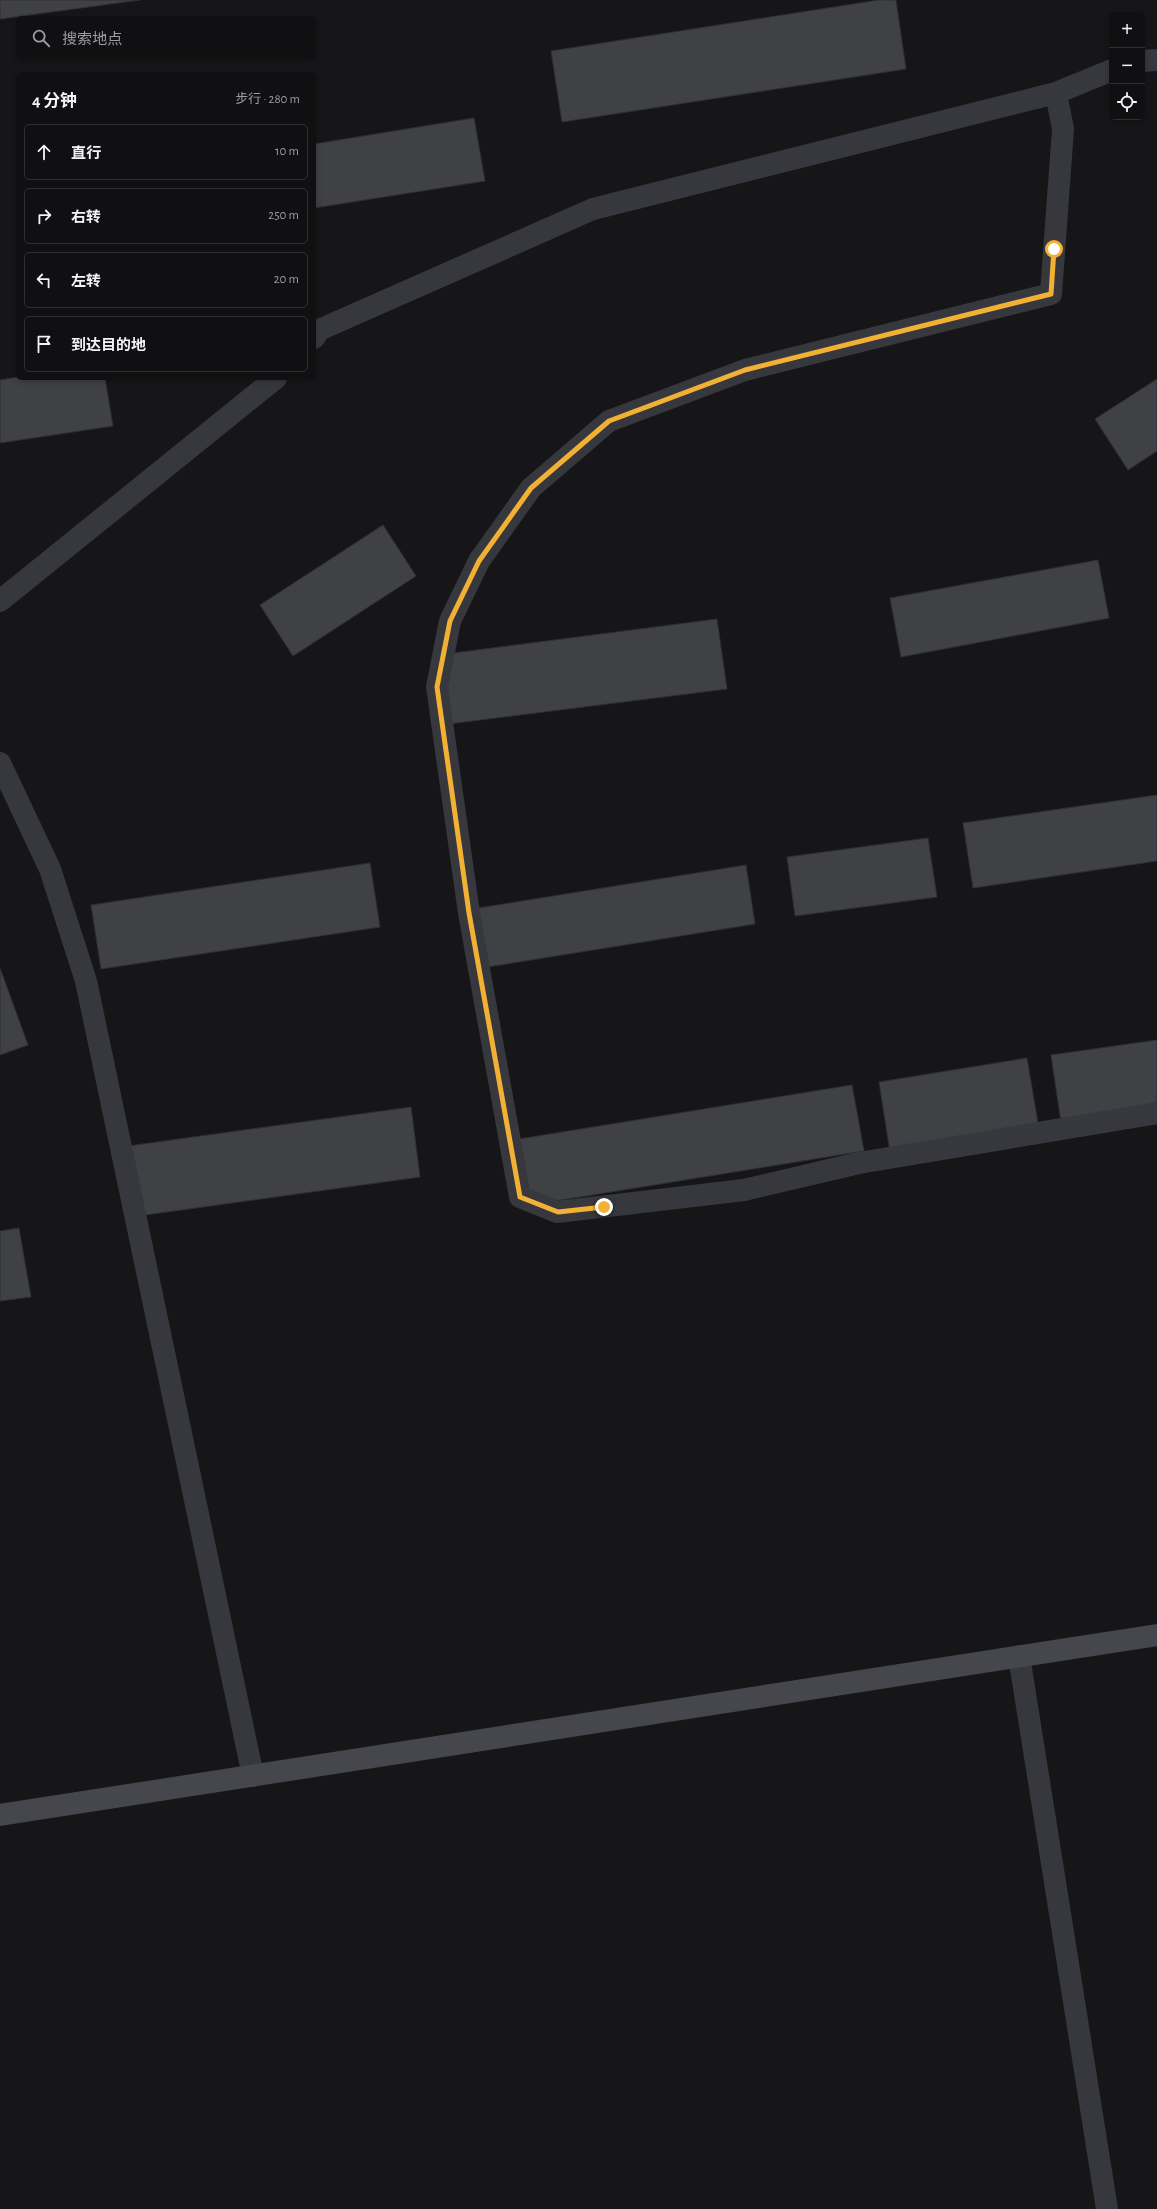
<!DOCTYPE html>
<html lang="zh">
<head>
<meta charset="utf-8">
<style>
  body { margin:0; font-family:"Alegreya Sans","Noto Sans SC",sans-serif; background:#19191b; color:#f1f3f6 }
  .controls { position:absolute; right:12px; top:12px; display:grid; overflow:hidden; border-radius:6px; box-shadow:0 2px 6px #0003 }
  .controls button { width:36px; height:36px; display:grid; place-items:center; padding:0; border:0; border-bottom:1px solid #303032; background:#101012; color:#f1f3f6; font:20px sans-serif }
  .stop { position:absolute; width:12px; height:12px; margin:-9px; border:3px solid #f2b134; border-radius:50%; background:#fff }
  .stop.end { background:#f2b134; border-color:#fff; box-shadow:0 1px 4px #0008 }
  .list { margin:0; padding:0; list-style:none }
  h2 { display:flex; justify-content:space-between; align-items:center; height:52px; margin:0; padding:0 16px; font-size:17px }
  h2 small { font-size:13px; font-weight:400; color:#9c9d9f }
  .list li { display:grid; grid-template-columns:26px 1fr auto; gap:12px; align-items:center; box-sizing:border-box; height:56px; margin:0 8px 8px; padding:0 8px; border:1px solid #303032; border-radius:6px }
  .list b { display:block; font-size:15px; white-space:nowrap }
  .list em { font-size:13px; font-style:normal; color:#9c9d9f }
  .icon { flex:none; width:22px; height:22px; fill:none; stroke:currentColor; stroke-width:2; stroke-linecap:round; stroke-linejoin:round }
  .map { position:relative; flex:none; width:1157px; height:2209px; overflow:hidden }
  .search { position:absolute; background:#101012; box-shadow:0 2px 6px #0003; left:16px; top:16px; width:300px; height:44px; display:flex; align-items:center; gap:10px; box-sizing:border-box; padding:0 14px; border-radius:6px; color:#9c9d9f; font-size:15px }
  .panel { position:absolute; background:#101012; box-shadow:0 2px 6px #0003; left:16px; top:72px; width:300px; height:308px; border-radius:6px }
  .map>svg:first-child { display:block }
  .building { fill:#404145; stroke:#303034 }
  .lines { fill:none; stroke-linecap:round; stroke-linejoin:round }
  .minor { stroke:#37383d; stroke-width:22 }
  .secondary { stroke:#45474d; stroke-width:22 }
  .route { stroke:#f2b134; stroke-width:5 }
</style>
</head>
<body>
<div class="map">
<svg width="1157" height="2209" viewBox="0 0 1157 2209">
  <rect width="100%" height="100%" fill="#161618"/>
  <path class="building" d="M0,0H140L0,19Z
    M879,0H896L906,69L562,122L551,51Z
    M474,118L485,181L314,208V144Z
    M18,377L105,378L113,426L0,443V380Z
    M1157,379V451L1128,470L1095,419Z
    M383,525L416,576L293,656L260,605Z
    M1098,560L1109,618L901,657L890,598Z
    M717,619L727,689L448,724L438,655Z
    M1157,795V861L973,888L963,823Z
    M928,838L937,897L795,916L787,857Z
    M370,863L380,927L101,969L91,905Z
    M746,865L755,924L475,969L466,910Z
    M0,968L28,1045L0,1055Z
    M1157,1040V1108L1061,1122L1051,1055Z
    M1027,1058L1039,1129L890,1152L879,1082Z
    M852,1085L864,1151L518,1207L507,1141Z
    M411,1107L420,1177L138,1216L128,1146Z
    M19,1228L31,1297L0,1301V1231Z"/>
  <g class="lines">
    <path class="minor" d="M1142,61L1157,60
      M1056,93L1063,129L1051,294L745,370L609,421L531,488L479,561L450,621L437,687L469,913L520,1197L557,1212L744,1190L859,1163L1157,1113
      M314,338L319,330L593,209L1056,93L1112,70
      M0,601L276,378
      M0,763L50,869L86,981L253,1776
      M1019,1656L1107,2209"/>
    <path class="secondary" d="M0,1815L1157,1635"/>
  </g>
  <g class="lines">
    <path class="route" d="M604,1207L558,1212L520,1197L469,913L437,687L450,621L479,561L531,488L609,421L745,370L1051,294L1054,249"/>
  </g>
</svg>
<div class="controls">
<button>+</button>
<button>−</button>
<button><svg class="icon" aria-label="locate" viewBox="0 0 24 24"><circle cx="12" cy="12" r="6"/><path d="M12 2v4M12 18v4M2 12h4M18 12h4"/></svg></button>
</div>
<div class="stop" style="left:1054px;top:249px"></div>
<div class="stop end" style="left:604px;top:1207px"></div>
<div class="search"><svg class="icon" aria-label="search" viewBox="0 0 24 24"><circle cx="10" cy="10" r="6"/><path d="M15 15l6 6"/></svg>搜索地点</div>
<section class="panel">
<h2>4 分钟<small>步行 · 280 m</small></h2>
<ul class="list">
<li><svg class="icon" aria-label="ahead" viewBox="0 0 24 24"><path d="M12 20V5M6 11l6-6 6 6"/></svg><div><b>直行</b></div><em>10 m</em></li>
<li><svg class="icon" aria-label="right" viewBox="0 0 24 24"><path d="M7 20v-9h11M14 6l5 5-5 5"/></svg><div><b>右转</b></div><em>250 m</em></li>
<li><svg class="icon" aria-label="left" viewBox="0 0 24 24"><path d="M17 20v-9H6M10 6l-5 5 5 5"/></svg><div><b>左转</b></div><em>20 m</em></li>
<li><svg class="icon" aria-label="arrive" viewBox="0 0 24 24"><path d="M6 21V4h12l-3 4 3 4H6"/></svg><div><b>到达目的地</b></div></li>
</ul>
</section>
</div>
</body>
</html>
